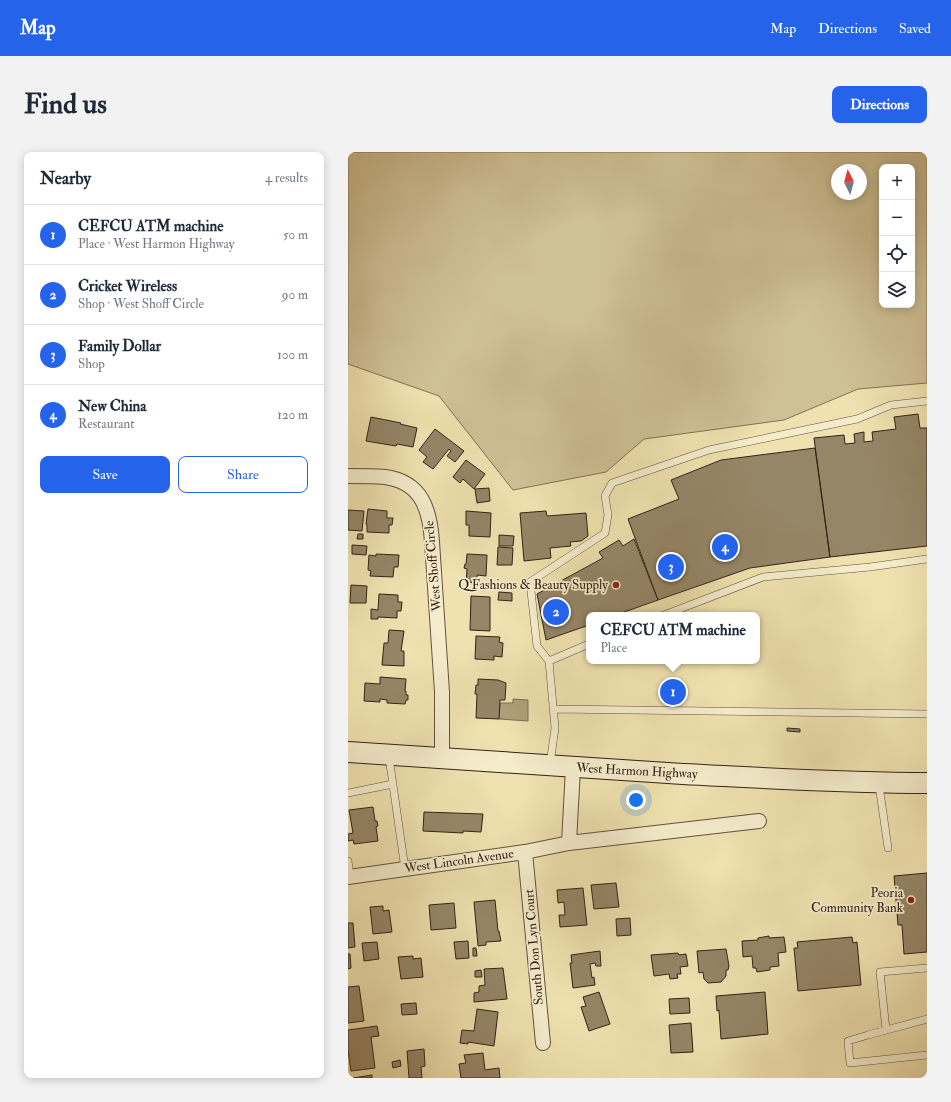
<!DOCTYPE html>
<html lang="en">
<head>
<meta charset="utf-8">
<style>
  body { margin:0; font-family:"IM FELL Double Pica",serif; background:#f2f2f3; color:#1f2937 }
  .controls { position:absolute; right:12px; top:12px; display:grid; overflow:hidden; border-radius:8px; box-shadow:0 2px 10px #0003 }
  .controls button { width:36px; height:36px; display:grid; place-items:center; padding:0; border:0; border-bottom:1px solid #e0e1e3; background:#fff; color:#1f2937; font:20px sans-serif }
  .compass { position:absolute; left:483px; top:12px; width:36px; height:36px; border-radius:50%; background:#fff; box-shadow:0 2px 10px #0003; rotate:354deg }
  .you { position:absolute; left:288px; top:648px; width:14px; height:14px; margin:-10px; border:3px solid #fff; border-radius:50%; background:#1a73e8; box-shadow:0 0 0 6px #1a73e833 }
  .badge { display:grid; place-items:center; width:26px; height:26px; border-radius:50%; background:#2563eb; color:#fff; font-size:13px; font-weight:700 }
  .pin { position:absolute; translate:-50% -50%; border:2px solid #fff; box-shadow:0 1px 4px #0006 }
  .popup { position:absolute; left:238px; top:460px; width:174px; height:52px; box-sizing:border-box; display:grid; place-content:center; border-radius:8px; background:#fff; filter:drop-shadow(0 1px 3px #0005); font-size:13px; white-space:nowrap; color:#747a83 }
  .popup b { font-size:15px; color:#1f2937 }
  .popup::after { content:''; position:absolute; left:50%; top:100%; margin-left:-8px; border:8px solid transparent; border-top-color:#fff }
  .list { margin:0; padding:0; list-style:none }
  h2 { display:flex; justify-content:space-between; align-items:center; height:52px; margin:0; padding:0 16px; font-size:17px }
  h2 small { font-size:13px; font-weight:400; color:#747a83 }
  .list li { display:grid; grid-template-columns:26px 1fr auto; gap:12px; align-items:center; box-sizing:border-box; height:60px; padding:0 16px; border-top:1px solid #e0e1e3 }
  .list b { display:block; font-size:15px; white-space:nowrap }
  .list p { margin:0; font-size:13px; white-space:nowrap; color:#747a83 }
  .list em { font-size:13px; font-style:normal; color:#747a83 }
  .actions { display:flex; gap:8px; padding:12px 16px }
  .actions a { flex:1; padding:9px 0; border:1px solid #2563eb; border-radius:8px; text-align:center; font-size:14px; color:#2563eb }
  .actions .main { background:#2563eb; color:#fff }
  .icon { flex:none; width:22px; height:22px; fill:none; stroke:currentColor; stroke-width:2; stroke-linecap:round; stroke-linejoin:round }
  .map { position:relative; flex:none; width:579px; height:926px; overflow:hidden; border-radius:8px }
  header { display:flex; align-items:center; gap:24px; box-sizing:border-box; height:56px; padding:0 20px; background:#2563eb; color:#fff }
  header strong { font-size:19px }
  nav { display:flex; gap:22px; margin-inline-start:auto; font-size:14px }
  .intro { display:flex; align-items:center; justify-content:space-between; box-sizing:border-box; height:96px; padding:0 24px }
  h1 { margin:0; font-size:28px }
  .button { padding:10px 18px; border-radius:8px; background:#2563eb; color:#fff; font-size:14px; font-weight:700 }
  main { display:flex; gap:24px; padding:0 24px }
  aside { flex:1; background:#fff; border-radius:8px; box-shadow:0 2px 10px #0003 }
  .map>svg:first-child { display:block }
  .green { fill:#cfc196; stroke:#827256; fill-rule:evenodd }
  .water { fill:#afa17c; stroke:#7e6e54 }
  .building { fill:#958667; stroke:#342217 }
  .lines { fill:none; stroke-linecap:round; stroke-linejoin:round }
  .service-casing { stroke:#63523d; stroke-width:8 }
  .minor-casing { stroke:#63523d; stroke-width:16 }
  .secondary-casing { stroke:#342217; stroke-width:22 }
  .service { stroke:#f5eccc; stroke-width:7 }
  .minor { stroke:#f5eccc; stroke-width:14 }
  .secondary { stroke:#f5eccc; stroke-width:20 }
  .poi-dot { fill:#8f2418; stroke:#f5eccc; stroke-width:1.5 }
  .labels { text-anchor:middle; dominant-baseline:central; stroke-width:3.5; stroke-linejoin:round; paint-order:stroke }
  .street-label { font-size:13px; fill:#342217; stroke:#f5eccc }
  .poi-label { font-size:13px; fill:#342217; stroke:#f5eccc; text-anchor:end }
</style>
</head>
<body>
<header>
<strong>Map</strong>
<nav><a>Map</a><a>Directions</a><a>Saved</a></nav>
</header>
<div class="intro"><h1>Find us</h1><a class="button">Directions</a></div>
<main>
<aside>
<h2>Nearby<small>4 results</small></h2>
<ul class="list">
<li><span class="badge">1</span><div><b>CEFCU ATM machine</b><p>Place · West Harmon Highway</p></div><em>50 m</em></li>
<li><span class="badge">2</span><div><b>Cricket Wireless</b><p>Shop · West Shoff Circle</p></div><em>90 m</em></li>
<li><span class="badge">3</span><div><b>Family Dollar</b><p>Shop</p></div><em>100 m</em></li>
<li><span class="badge">4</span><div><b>New China</b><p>Restaurant</p></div><em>120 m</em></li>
</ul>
<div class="actions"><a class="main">Save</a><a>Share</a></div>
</aside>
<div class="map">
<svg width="579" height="926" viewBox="0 0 579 926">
  <rect width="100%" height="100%" fill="#efe2b0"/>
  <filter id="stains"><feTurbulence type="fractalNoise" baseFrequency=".005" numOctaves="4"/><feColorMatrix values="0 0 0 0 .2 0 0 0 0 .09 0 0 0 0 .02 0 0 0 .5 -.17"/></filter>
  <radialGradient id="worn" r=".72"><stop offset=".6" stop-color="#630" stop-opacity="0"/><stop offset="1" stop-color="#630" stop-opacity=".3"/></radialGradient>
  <path class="green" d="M0,0H579V231L510,237L436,268L296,287L258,320L165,338L91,244L0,212ZM534,15H564V153H534ZM489,18H513V42H489Z"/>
  <path class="water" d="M165,547L180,548V569L151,567L152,551H165Z"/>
  <path class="building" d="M570,262L572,276H579V394L482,405L466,286L496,283L497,292L507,291L506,282L516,280V290L525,289L524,280L548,277L546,265Z
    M23,265L53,271L52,272L69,276L65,295L49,292L48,294L18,289Z
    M87,277L116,299L107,310L99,304L103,299L101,297L85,317L75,310L79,305L71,298Z
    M467,296L482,405L402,416L310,448L280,367L331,347L323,328L373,308Z
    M118,308L137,322L126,337L115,327L112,331L105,325Z
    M141,336L142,349L129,351L127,337Z
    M20,357L39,359V366H45L44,373H41V381L19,380V372H18Z
    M0,358L16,359L14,379L0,378Z
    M118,359L143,361L142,385L121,384V373H118Z
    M198,359L199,364L238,361L240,384L233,389L222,390L223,394L202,396L203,406L176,409L172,361Z
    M10,382H15V387H9Z
    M151,383L166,384L165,394H151Z
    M286,387L310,448L268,463H241V473L198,488L189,442L255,406L251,400L271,388L275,394Z
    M4,393L19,394L18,403L4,402Z
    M150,395L165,396L164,413H149Z
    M28,402L51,403L50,415H46L45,425L22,424L23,419L20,418L21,403L28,404Z
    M119,402L139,403L138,424L129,423V431L118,430L119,417L116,416L117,412H118Z
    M3,433L19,434L18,451H2Z
    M151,440L164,441V449L150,448Z
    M31,442L50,443V450H54L53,459H49V466L30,465V467H23V457L30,458Z
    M123,444L142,445V479L122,478Z
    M41,478L56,479L53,499H56V514L34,513L36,491H40Z
    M128,484L152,485L151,490L155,491L154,505L146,504V508L127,507Z
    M32,525L58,527L57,539H58V543H60V548H58L57,552L39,551V548L32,547V550L16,549L17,531L32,532Z
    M130,527L150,528L158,531L157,548H152L151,567L128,566L129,542H127L128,533H130Z
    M321,534H330V546H321Z
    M439,576L452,577V580L439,579Z
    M25,655L27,669H29L30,674L28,675L30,689L6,692L5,688L0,689V682L5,681L1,658Z
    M76,660L135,662L133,680L115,679V681L75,679Z
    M579,721V800L556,802L554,773H550L546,724Z
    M268,731L271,755L246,757L243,733Z
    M235,736L239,773L212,775L211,763H217L216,750L210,751L209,738Z
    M147,748L150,779H151L153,789L138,790V793L130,794L126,750Z
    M106,751L108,776L83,778L81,753Z
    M35,754V759L41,758L44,780L25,782L22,755Z
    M282,766L283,783L269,784L268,767Z
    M0,771H5L7,795L0,796Z
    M421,784V786L436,785L438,800L430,801L431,814L422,815V818L409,820L408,816H405L404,804L395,805L394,789L410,788V786Z
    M504,785L505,791L509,790L513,833L450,839L446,796H450L449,790Z
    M120,789L121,806L108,807L106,790Z
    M29,790L31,807L16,809L14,791Z
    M125,796H128L129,804H125Z
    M378,797L381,814L380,818H378V824L373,830L360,831L356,827L355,820L351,821L349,799Z
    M252,799L253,814H248L247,811L242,812L244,826L246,825L247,833L225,836L222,811H224L223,803Z
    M330,801L331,803L338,802L340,814L332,815L333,822H329L330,826L322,827L321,822L306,824L303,803Z
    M0,802H2L3,816L0,817Z
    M65,804V807L73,806L75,825L53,827L50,805Z
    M155,816L159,847L126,850V841L131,840V834L137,833L136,817Z
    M133,818L134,825H127V819Z
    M11,834L16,869L0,871V835Z
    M251,840L262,872L241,879L233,855L238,854L235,845Z
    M417,840L420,882L373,887L371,858L369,859L368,844Z
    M341,846L342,861L322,862L321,847Z
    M68,851L69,862L54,863L53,852Z
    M129,857L150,860L146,894L120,890V892L112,891L114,878L126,879Z
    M343,871L345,900L323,901L321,873Z
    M29,874L31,884L23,885L27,916L3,919L0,898V878Z
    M76,897L77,914L73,915L74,926H61L59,899Z
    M135,901L137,918L151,916L152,926H113L111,912L118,911L116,903Z
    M52,908L53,914L45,916L44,910Z
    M24,923V926H5Z"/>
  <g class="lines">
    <defs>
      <path id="service" d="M316,463L415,425L522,415L579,407
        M201,509L189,494L182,430L257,381L260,363L257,344L264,331L361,298L509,267L543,253L579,249
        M206,557L579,562
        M41,605L57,717
        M202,612L207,576L201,509L241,492
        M531,633L540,696
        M0,641L45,632
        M0,709L2,725
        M579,867L520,883L500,889L502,911L579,903
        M538,878L532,820L579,816"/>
      <path id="minor" d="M0,324C12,324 25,324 37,325C74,330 82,358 84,390L94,540V606
        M221,691L411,669
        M177,700L195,891
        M0,725L177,700L221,691L225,616"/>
      <path id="secondary" d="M0,600C111,608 223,615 335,622C416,626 497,631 579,631"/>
    </defs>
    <use href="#service" class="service-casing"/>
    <use href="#minor" class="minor-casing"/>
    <use href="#secondary" class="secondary-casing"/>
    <use href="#service" class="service"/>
    <use href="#minor" class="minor"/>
    <use href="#secondary" class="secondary"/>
  </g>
  <g class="poi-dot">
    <circle cx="268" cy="433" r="4"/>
    <circle cx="563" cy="748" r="4"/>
  </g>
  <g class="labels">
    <g class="street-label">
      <text transform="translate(85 414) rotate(-95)">West Shoff Circle</text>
      <text transform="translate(289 619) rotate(3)">West Harmon Highway</text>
      <text transform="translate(111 709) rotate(-8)">West Lincoln Avenue</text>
      <text transform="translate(186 795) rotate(-95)">South Don Lyn Court</text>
    </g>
    <g class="poi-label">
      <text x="260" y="433">Q Fashions &amp; Beauty Supply</text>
      <text x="555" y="741">Peoria<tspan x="555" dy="15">Community Bank</tspan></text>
    </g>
  </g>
  <rect width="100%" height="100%" filter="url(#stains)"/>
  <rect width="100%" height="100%" fill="url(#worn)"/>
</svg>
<div class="controls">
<button>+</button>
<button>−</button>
<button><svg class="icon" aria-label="locate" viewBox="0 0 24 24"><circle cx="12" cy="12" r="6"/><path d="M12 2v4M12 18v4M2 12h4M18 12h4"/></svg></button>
<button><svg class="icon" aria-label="layers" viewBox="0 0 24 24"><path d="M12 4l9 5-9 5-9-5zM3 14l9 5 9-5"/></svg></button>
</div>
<svg class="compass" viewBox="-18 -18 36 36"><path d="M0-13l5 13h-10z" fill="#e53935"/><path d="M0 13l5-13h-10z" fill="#747a83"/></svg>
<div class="you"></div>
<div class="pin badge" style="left:325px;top:540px">1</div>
<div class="popup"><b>CEFCU ATM machine</b>Place</div>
<div class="pin badge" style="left:208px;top:460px">2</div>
<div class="pin badge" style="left:323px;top:415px">3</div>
<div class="pin badge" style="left:377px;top:395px">4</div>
</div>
</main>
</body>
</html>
